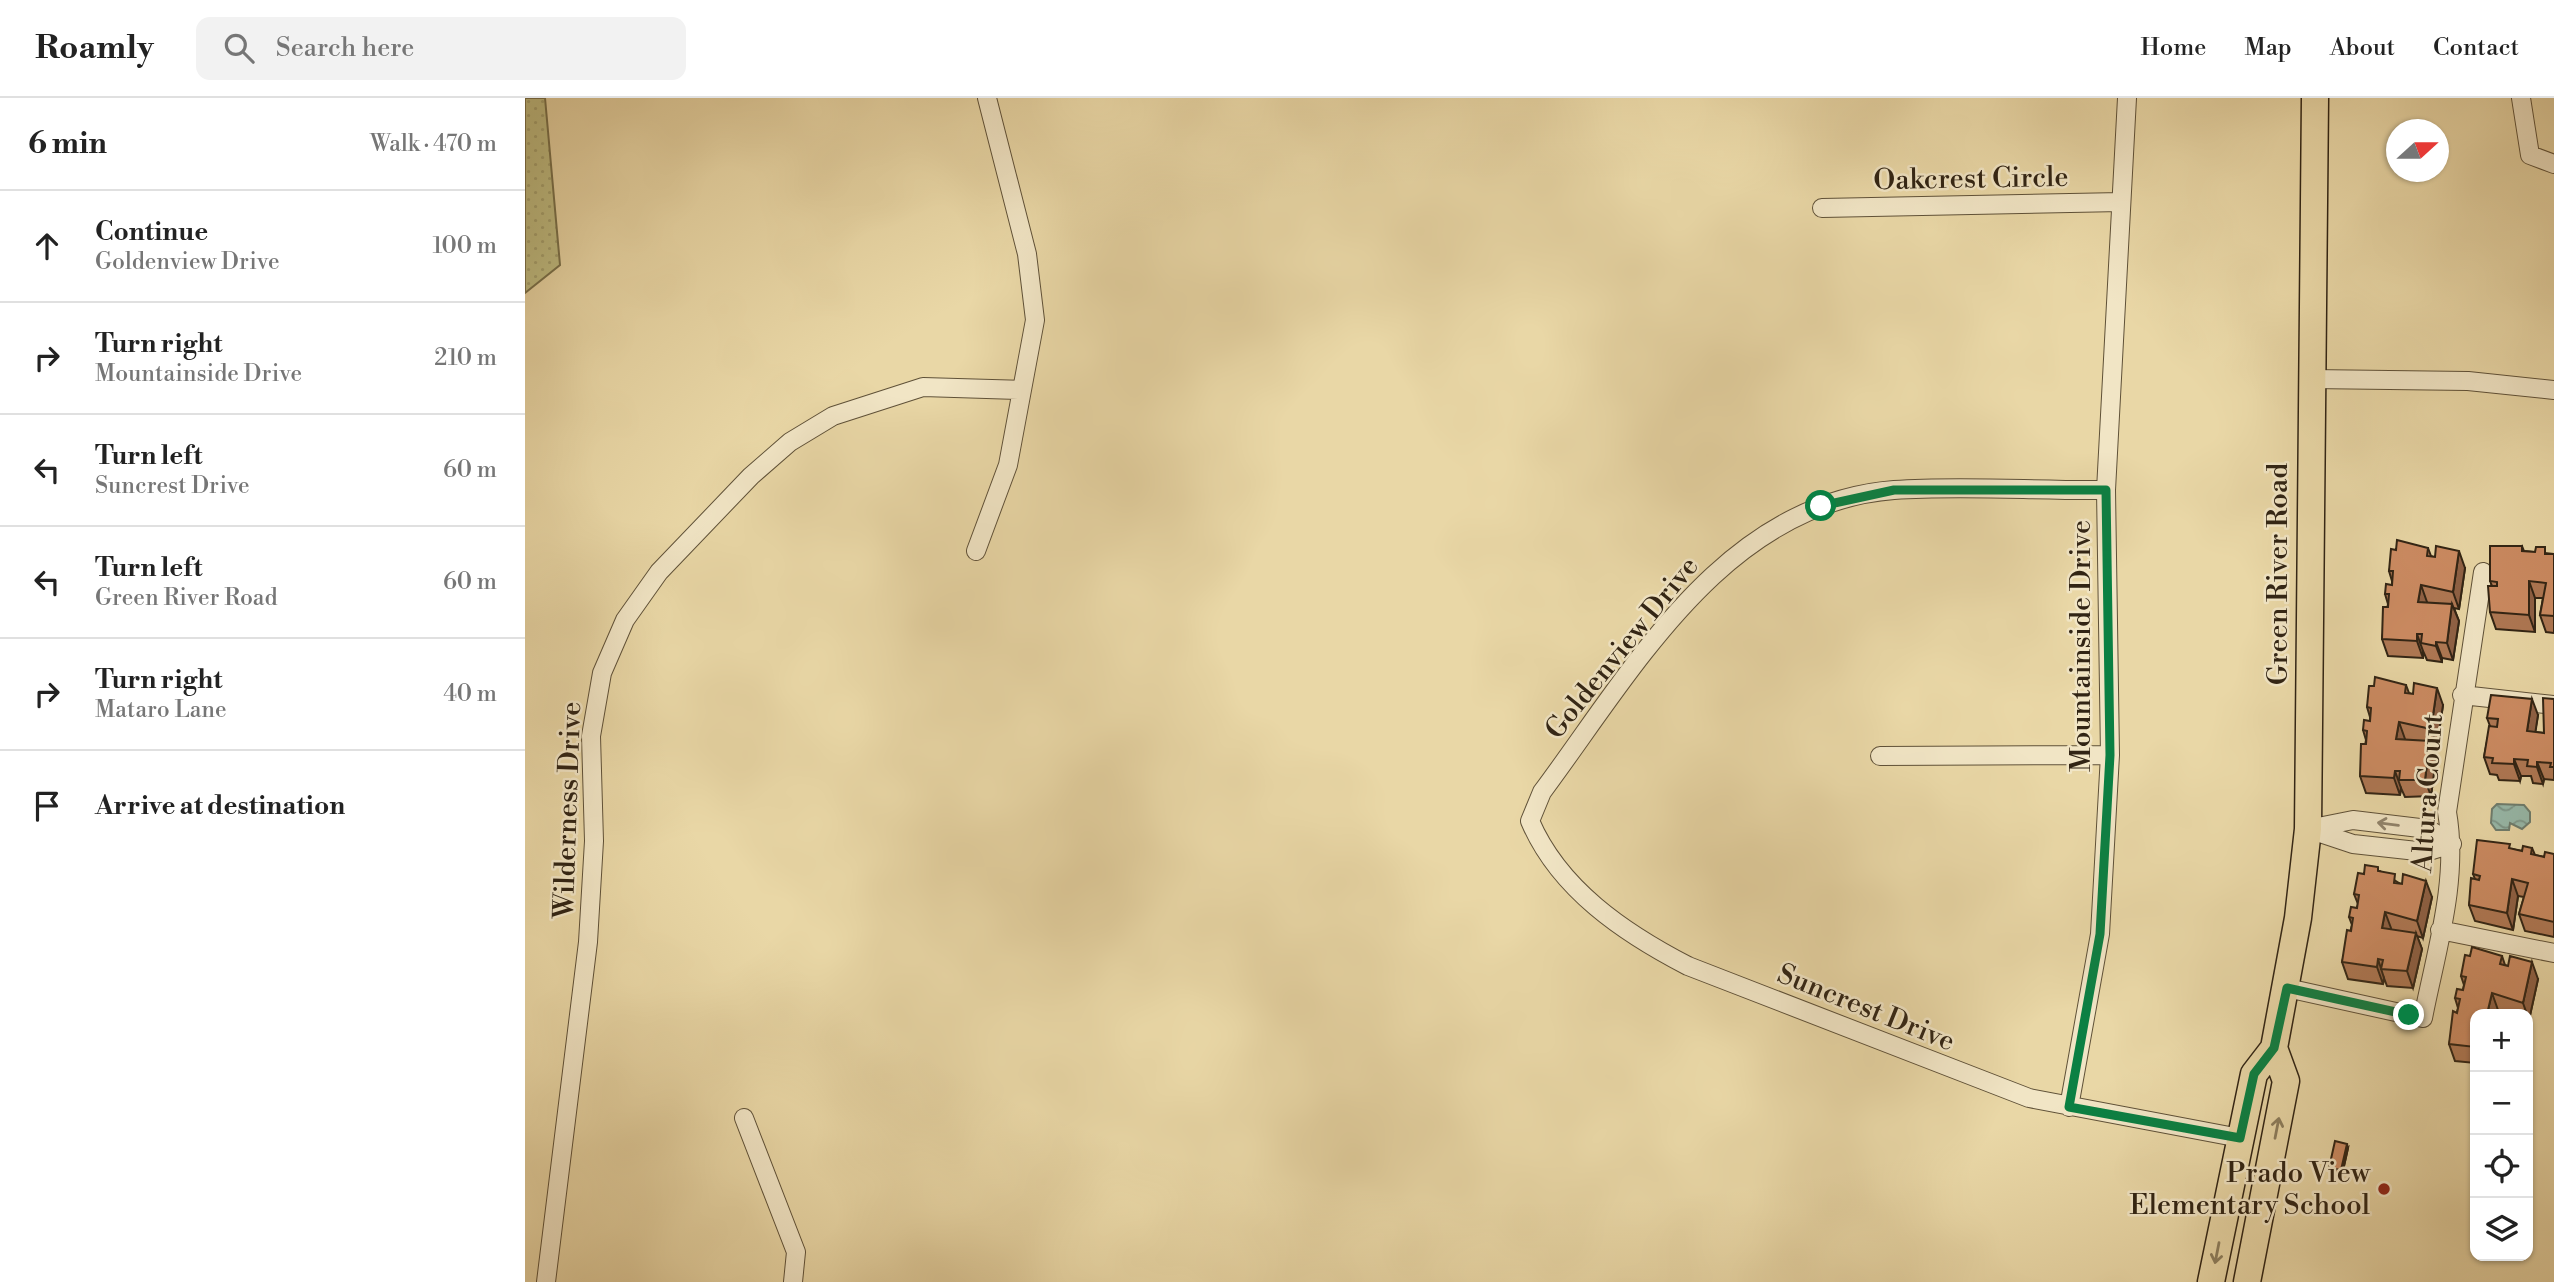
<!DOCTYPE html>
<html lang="en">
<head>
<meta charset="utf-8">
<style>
  body { margin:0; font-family:"Libre Bodoni",serif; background:#f2f2f2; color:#222 }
  .controls { position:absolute; right:21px; bottom:21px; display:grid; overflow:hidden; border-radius:14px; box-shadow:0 2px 5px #0004 }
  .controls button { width:63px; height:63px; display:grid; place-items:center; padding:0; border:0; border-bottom:2px solid #e0e0e0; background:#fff; color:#222; font:35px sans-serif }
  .compass { position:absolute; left:1861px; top:21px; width:63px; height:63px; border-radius:50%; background:#fff; box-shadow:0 2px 5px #0004; rotate:69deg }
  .stop { position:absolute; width:21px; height:21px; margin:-16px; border:5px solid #0b8043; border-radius:50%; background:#fff }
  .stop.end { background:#0b8043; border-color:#fff; box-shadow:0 2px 7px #0008 }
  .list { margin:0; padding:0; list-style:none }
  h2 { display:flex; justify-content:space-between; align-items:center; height:91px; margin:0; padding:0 28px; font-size:30px }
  h2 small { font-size:23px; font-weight:400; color:#767676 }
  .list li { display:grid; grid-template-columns:46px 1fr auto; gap:21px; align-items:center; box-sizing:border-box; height:112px; padding:0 28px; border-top:2px solid #e0e0e0 }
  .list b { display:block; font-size:26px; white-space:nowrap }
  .list p { margin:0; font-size:23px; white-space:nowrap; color:#767676 }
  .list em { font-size:23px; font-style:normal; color:#767676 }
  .icon { flex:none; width:38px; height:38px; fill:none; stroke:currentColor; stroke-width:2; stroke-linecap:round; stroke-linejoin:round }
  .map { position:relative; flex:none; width:2029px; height:1184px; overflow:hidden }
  header { display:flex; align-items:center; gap:42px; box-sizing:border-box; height:98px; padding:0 35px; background:#fff; border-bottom:2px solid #e0e0e0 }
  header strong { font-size:33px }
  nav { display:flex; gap:38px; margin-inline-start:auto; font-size:24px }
  .search { width:490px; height:63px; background:#f2f2f2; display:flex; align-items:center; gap:18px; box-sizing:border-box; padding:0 24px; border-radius:14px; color:#767676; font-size:26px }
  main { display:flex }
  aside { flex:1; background:#fff }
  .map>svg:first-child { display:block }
  .grass { fill:url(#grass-dots); stroke:#78704b; stroke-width:2 }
  .water { fill:url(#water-waves); stroke:#6e7d6e; stroke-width:2 }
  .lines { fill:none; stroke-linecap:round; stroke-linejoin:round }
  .minor-casing { stroke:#5f5138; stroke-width:20 }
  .primary-casing { stroke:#312414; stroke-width:29 }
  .minor { stroke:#f1e5c5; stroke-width:18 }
  .primary { stroke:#e9d7a6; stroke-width:26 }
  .wall { fill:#af7854; stroke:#312414; stroke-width:2 }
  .shaded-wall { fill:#8f6145; stroke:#312414; stroke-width:2 }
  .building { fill:#cc8b62; stroke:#312414; stroke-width:2 }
  .oneway { stroke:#91846c }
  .oneway2 { stroke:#8d7e5d }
  .route { stroke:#0b8043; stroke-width:9 }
  .poi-dot { fill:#8f2418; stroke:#f1e5c5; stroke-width:2.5 }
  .labels { text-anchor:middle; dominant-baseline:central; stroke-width:5; stroke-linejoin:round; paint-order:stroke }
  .street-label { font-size:28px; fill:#312414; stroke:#f1e5c5 }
  .poi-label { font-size:28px; fill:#312414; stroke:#f1e5c5; text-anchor:end }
</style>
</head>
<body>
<header>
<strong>Roamly</strong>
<div class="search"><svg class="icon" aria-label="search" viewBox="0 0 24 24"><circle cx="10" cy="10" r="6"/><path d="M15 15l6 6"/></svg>Search here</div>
<nav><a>Home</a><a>Map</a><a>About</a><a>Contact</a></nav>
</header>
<main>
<aside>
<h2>6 min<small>Walk · 470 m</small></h2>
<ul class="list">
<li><svg class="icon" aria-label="ahead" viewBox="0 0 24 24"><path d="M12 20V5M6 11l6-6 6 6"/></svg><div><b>Continue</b><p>Goldenview Drive</p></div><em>100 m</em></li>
<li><svg class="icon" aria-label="right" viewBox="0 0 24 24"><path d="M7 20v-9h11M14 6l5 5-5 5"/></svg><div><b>Turn right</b><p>Mountainside Drive</p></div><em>210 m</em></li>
<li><svg class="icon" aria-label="left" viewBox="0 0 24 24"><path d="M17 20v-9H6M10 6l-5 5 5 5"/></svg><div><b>Turn left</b><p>Suncrest Drive</p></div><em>60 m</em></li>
<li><svg class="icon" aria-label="left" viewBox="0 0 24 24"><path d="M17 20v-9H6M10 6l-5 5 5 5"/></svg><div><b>Turn left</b><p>Green River Road</p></div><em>60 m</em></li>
<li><svg class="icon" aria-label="right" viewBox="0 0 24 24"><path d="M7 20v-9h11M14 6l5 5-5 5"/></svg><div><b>Turn right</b><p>Mataro Lane</p></div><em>40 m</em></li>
<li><svg class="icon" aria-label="arrive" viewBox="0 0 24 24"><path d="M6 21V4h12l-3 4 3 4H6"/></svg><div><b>Arrive at destination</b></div></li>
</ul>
</aside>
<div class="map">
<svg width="2029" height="1184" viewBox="0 0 2029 1184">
  <defs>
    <pattern id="grass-dots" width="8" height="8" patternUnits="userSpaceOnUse" patternTransform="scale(1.75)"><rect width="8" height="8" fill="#bebc82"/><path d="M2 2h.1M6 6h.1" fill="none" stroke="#a4a16f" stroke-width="1.8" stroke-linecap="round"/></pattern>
    <pattern id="water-waves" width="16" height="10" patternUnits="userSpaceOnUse" patternTransform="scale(1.75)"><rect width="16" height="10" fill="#97b9aa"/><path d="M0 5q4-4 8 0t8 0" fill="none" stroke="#7c9689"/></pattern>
  </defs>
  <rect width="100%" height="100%" fill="#e9d7a6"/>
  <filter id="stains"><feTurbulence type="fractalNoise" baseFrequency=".00286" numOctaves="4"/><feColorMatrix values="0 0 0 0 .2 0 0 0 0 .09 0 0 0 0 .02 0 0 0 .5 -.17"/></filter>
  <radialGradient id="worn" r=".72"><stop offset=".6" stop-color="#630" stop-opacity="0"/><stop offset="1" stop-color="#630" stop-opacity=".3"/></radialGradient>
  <path class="grass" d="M0,0H20L35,167L0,195Z"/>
  <path class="water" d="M1972,706L1999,707L2005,714V724L1997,731L1985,725L1984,732H1971L1966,725L1967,711Z"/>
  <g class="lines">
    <defs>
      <path id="minor" d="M1996,0L2005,57L2029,66
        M1297,110L1596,104
        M1786,281L1943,283L2029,292
        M1581,392C1511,393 1439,387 1369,392C1199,405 1108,572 1017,694L1005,723C1034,791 1099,835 1163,868L1504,1000L1715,1040
        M451,453L483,367L510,222L502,156L462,0
        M1937,597L2029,607
        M1355,658L1585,657
        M1783,731L1828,722L1903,731L1927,746
        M1783,731L1828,746L1901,754L1927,746
        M1915,832L2029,855
        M1762,890L1898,920C1911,853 1934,782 1922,714L1958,474
        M1544,1009L1575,836L1585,657L1581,392L1602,0
        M219,1020L271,1154L268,1184
        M21,1184L63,844L69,743L66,638L77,575L100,522L134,474L226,378L265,344L308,318L398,289L497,292"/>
      <path id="primary" d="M1686,1184L1729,976L1749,950L1773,820L1783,731L1790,0
        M1722,1184L1761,983L1749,950"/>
    </defs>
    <use href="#minor" class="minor-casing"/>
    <use href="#primary" class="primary-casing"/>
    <use href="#minor" class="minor"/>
    <use href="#primary" class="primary"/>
  </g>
  <path class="wall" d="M1997,448L1999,453L2029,456V535L2021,534L2015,517L2018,500H2010V534L1971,531L1965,514L1967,488L1965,483Z
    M1903,450L1906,458L1940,470L1934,511L1929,510L1934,523L1928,562L1917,560V564L1902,562L1898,553V560L1863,558L1857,541L1863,506L1860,496L1867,487V483L1864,473L1871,452Z
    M1881,587L1884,595L1918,607L1912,648L1907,647L1911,660L1906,698L1880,699L1876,690L1875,697L1841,695L1835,678L1841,642L1838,632L1845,623V619L1842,609L1849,588Z
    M2029,601V682L2019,681L2018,686L2008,685L2006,678H1996L1995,683L1974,682L1972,677L1965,676L1959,659L1965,628L1962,620L2013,617L2010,634L2019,635Z
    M2007,750L2010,757L2019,759L2029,756V839L2000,833L1994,816L1999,799L1993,798L1988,832L1950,823L1944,807L1950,781L1948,776L1986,751L1997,753Z
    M1855,773L1874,785L1907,799L1898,840L1892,838L1897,851L1888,890L1862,888L1859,880L1858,886L1823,881L1817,864L1827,827L1824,819L1832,810L1833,806L1829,796L1839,776Z
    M1945,858H1977L1980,867L2013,881L2004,922L2003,921V916H1950V965L1930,963L1924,946L1933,910L1930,900L1938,892L1939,887L1936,878Z
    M1823,1050L1817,1077L1806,1074L1804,1070Z"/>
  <path class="shaded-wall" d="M1934,453L1940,470L1934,511L1928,494Z
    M2004,483L2010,500V534L2004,517Z
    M1896,487L1902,504L1899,521L1893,504Z
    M1927,506L1934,523L1928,562L1922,545Z
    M1892,536L1898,553V560L1892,543Z
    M1911,544L1917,560V564L1911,548Z
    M1912,590L1918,607L1912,648L1906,631Z
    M2007,601L2013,617L2008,650L2002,633Z
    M1874,624L1880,641L1878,658L1871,641Z
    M1905,643L1911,660L1906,698L1900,682Z
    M1989,661L1996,678L1995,683L1989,666Z
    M2012,664L2019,681L2018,686L2012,669Z
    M1870,673L1876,690L1875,697L1869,680Z
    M1987,781L1993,798L1988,832L1982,815Z
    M1901,783L1907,799L1898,840L1892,823Z
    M1860,814L1866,830L1863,847L1857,830Z
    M1891,835L1897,851L1888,890L1882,873Z
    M1853,861L1859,880L1858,886L1852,869Z
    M2007,864L2013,881L2004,922L1998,905Z
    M1967,895L1973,912L1972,916L1963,912Z
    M1822,1046L1823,1050L1817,1077L1816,1072Z"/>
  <path class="building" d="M1872,442L1903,450L1902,458L1910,459L1911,448L1934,453L1928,494L1896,487L1893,504L1927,506L1922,545L1911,544V548L1896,545L1897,536H1892V543L1857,541L1858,509H1863L1864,496H1860L1861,486L1867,487L1868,473H1864L1866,451L1871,452Z
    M1965,448H1997V453L2010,454L2011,449H2020V456H2029V518L2015,517L2021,485L2004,483V517L1965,514L1963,488H1972V484L1965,483Z
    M1850,579L1881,587L1880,595L1888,596L1889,585L1912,590L1906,631L1874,624L1871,641L1905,643L1900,682H1874L1875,673H1870L1869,680L1835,678L1836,646H1841L1842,633L1838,632L1839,622L1845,623L1846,610L1842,609L1844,588H1849Z
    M1966,597L2007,601L2002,633L2019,635L2018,600L2029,601V669H2025L2026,665L2012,664V669L2002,668L2003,662L1989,661V666L1967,665L1968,660L1959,659L1964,628L1972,629L1973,621L1962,620Z
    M1952,742L1985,746L1984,750L1997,753L1998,748L2007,750L2006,756L2019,759L2020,754L2029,756V824L1994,816L2003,785L1987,781L1982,815L1944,807L1946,780L1954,782L1955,778L1948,776Z
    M1840,767L1853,769V773L1870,776L1869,785L1877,786L1878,776L1901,783L1892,823L1860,814L1857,830L1891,835L1882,873L1856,871L1858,862L1853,861L1852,869L1817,864L1822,832L1826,833L1828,820L1824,819L1826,809L1832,810L1834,797L1829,796L1833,775L1839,776Z
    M1947,849L1977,858L1975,866L1983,868L1985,858L2007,864L1998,905L1967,895L1963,912L1997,916H1950V949L1924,946L1928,913L1932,915L1935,901L1930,900L1932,891L1938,892L1941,879L1936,878L1940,857L1945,858Z
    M1810,1043L1822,1046L1816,1072L1804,1070Z"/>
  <defs><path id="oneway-shaft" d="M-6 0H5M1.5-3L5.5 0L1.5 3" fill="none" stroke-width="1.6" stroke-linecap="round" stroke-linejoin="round" transform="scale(1.75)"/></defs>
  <use class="oneway" href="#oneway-shaft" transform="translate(1863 726) rotate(-173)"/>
  <g class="oneway2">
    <use href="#oneway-shaft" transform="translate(1752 1030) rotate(-79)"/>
    <use href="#oneway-shaft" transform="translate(1692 1155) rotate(101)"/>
  </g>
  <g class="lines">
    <path class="route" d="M1296,408L1369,392H1581L1585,657L1575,836L1544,1009L1715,1040L1729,976L1749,950L1762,890L1884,917"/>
  </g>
  <circle class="poi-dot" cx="1859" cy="1091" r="7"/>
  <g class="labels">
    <g class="street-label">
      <text transform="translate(1446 81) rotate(-1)">Oakcrest Circle</text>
      <text transform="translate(1753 476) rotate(-90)">Green River Road</text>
      <text transform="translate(1556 548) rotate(-90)">Mountainside Drive</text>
      <text transform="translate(1097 550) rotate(-51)">Goldenview Drive</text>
      <text transform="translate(1903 695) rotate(-86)">Altura Court</text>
      <text transform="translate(43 712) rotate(-88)">Wilderness Drive</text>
      <text transform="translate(1341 910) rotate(22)">Suncrest Drive</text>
    </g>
    <g class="poi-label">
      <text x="1845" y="1075">Prado View<tspan x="1845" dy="32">Elementary School</tspan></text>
    </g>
  </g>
  <rect width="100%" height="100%" filter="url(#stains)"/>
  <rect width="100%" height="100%" fill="url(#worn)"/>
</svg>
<div class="controls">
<button>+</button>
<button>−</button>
<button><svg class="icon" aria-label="locate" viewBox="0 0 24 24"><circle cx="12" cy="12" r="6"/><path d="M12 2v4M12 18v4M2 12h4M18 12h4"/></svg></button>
<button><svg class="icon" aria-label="layers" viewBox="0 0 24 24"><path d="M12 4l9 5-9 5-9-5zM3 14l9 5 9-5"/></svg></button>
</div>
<svg class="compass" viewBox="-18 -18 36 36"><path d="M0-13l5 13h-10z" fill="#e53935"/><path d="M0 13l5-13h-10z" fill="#767676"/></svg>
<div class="stop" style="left:1296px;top:408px"></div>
<div class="stop end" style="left:1884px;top:917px"></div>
</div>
</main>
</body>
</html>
